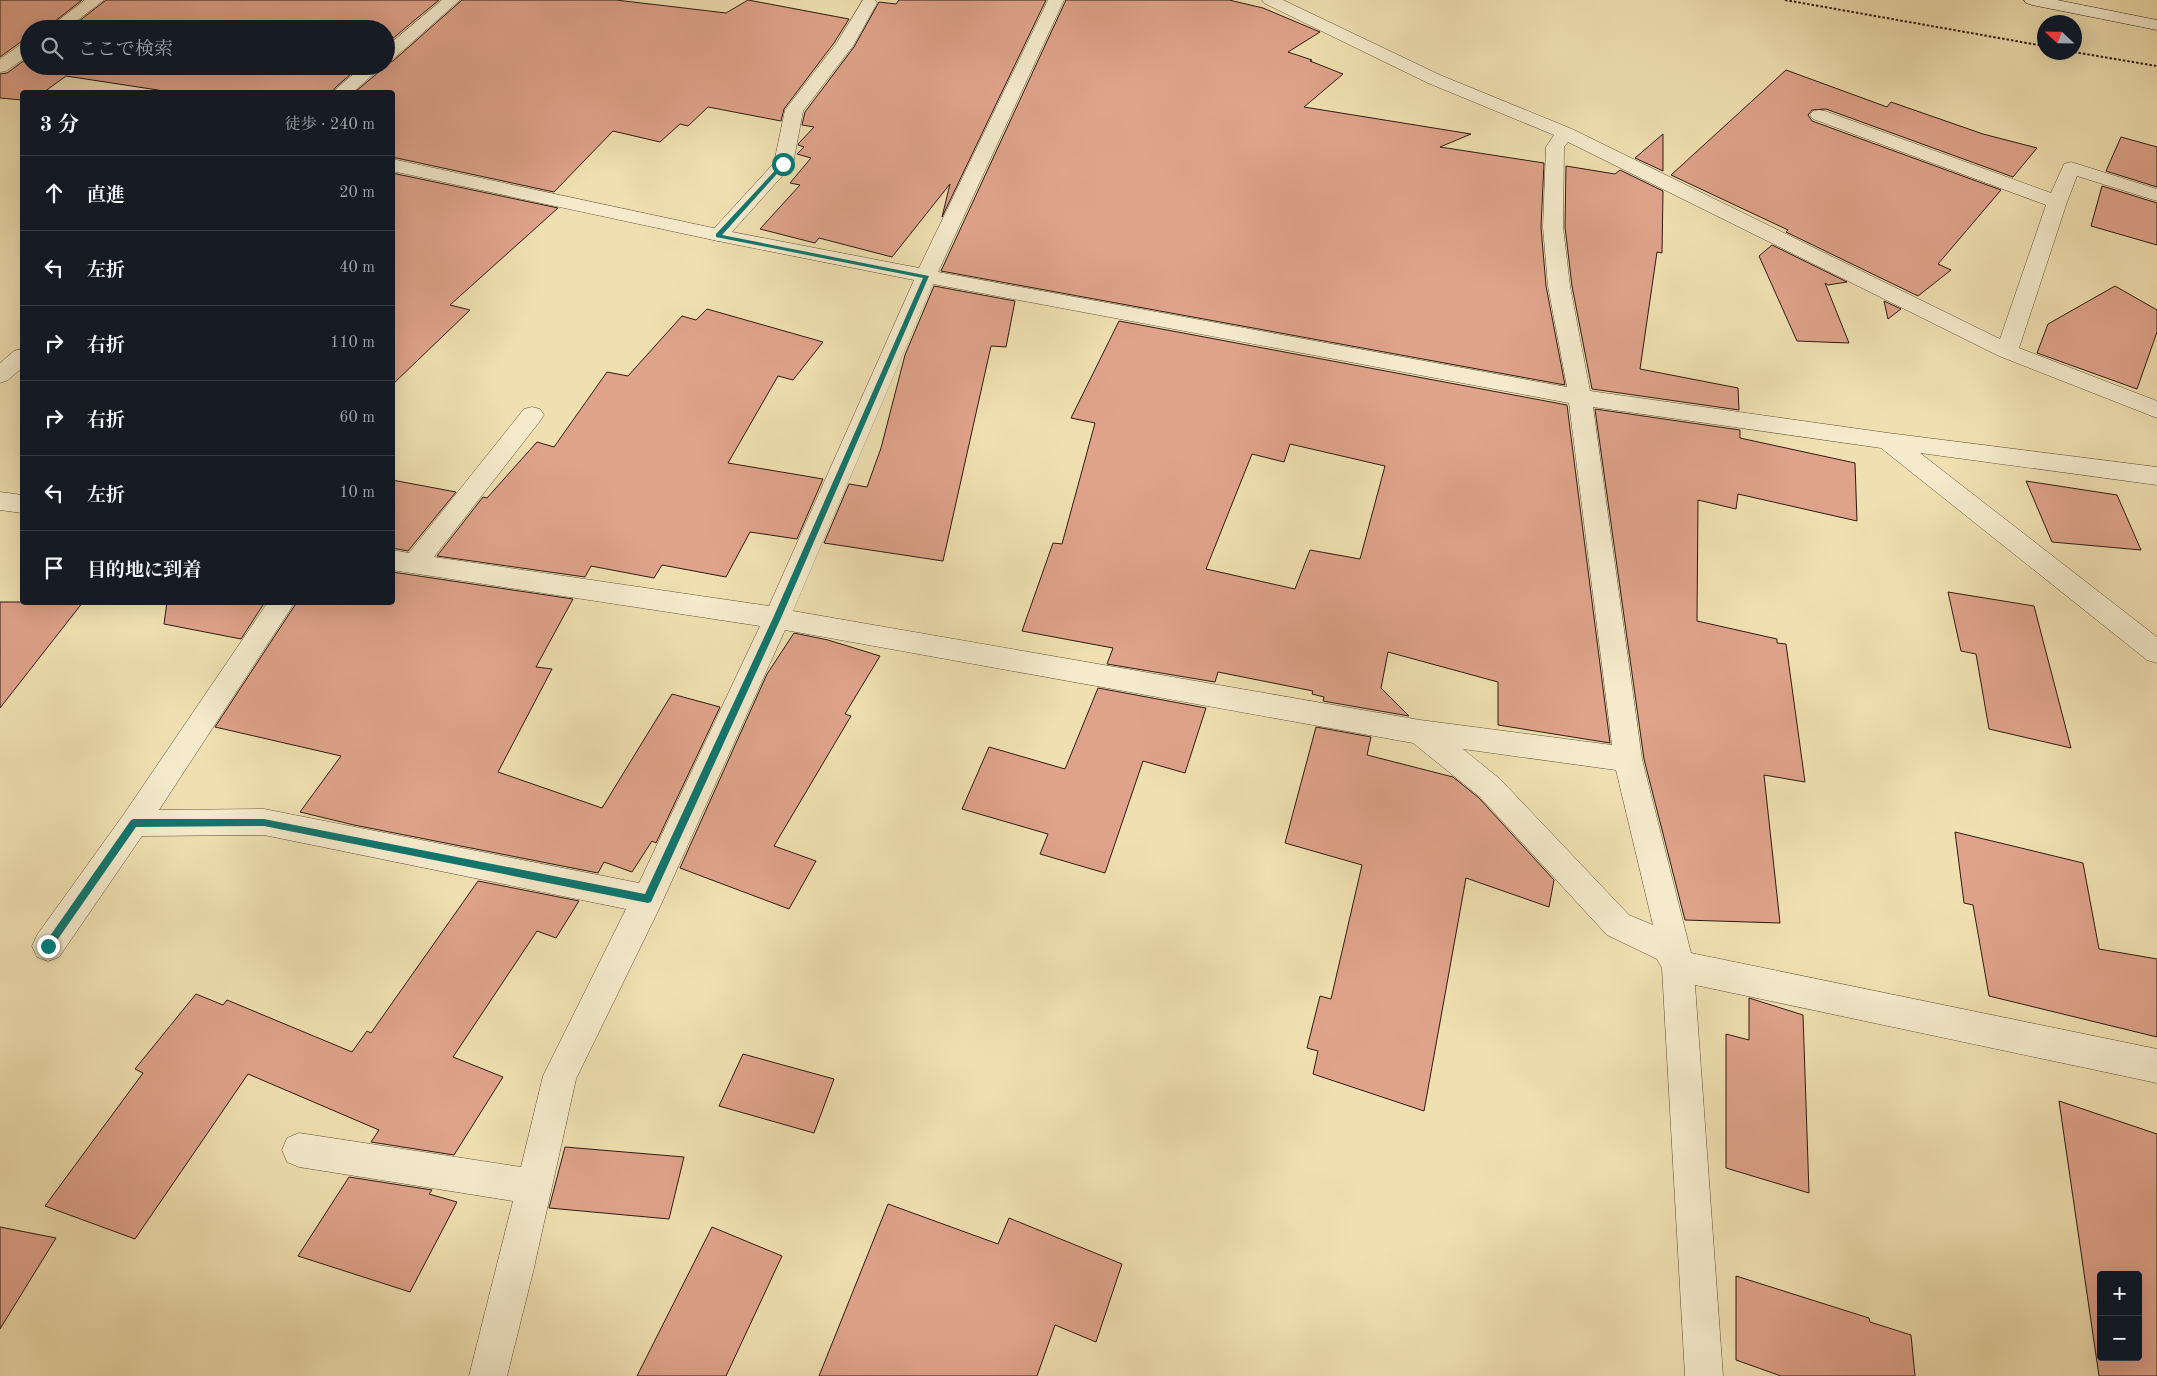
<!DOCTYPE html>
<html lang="ja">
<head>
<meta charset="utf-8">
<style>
  body { margin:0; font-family:"Old Standard TT","Noto Serif JP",serif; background:#242831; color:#f1f3f6 }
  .controls { position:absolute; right:15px; bottom:15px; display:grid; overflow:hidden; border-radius:5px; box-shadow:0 5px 20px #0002 }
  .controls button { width:45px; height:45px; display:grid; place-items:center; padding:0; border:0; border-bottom:1px solid #363941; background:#171b24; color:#f1f3f6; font:25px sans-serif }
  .compass { position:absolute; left:2037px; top:15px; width:45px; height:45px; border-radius:50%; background:#171b24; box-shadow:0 5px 20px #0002; rotate:292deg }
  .stop { position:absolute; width:15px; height:15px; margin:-11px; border:4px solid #0f766e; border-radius:50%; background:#fff }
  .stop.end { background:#0f766e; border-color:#fff; box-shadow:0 1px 5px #0008 }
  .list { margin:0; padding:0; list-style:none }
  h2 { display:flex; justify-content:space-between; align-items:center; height:65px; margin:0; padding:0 20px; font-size:21px }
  h2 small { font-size:16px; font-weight:400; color:#9ea1a6 }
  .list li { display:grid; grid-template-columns:32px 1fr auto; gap:15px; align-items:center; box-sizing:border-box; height:75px; padding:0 20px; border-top:1px solid #363941 }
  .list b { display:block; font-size:19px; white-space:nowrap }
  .list em { font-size:16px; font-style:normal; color:#9ea1a6 }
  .icon { flex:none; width:28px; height:28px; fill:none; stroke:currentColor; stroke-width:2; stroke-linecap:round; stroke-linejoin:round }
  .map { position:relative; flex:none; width:2157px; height:1376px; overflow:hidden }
  .search { position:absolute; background:#171b24; box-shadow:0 5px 20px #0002; left:20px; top:20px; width:375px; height:55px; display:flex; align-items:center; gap:12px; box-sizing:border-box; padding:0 18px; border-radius:28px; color:#9ea1a6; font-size:19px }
  .panel { position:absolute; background:#171b24; box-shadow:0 5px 20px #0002; left:20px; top:90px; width:375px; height:515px; border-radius:5px }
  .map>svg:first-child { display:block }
  .building { fill:#dfa38b; stroke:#2d1a11; fill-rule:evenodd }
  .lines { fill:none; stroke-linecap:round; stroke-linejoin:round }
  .service-casing { stroke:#5e4c39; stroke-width:1 }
  .minor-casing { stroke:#5e4c39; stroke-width:1 }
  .secondary-casing { stroke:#2d1a11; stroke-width:1 }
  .path { stroke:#2d1a11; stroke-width:2; stroke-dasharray:2.5 2; stroke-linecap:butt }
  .service { fill:#f5ebcc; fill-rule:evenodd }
  .minor { fill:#f5ebcc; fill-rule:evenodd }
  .secondary { fill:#f5ebcc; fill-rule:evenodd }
  .route { fill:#0f766e }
</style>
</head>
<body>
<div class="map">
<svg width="2157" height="1376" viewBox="0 0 2157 1376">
  <rect width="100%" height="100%" fill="#f0e0b1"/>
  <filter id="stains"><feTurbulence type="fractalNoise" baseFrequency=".004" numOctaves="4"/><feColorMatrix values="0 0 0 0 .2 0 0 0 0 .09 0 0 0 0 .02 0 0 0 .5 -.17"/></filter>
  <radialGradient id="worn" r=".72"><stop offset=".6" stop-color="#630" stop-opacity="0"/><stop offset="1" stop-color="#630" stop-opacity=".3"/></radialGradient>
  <path class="building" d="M0,0H82L45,29H29V40L22,41L0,57Z
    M106,0H439L386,44V29H69Z
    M462,0H616L726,13L748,0L849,19L834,43L784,109L781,121L708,107L688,126L680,124L660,142L613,131L554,192L392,157V92H355L386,66V63L393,61Z
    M899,0H1046L942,217L950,184L892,257L819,238L815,243L760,229L800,185L790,183L811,158L797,154L804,147L798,145L799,143L814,127L802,125L805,112L854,47L879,2L896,4Z
    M1066,0H1229L1263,8L1320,32L1288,52L1312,60L1310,61L1343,74L1304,107L1471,134L1440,147L1544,163L1541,227L1546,286L1565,385L941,271Z
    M29,57V66H360L336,87L332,92H171L66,76L44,92H22V100L0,98V74L7,73Z
    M1786,70L1887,107L1891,102L1983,134L2037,148L2013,177L1826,109L1812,110L1808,115L1812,121L2001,190L1938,264L1951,270L1918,296L1786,232L1788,230L1671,175Z
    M1663,134V171L1635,158Z
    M2121,137L2157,147V187L2106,171Z
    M1566,166L1615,174L1620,170L1663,191L1662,253L1657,252L1640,369L1738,388L1739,410L1592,389L1572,286L1565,227Z
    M392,173L558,208L450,305L470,310L392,385Z
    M2102,186L2157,203V245L2091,226Z
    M1772,245L1847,282L1828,285L1825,283L1849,343L1797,341L1759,256Z
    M934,286L1015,301L1006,347L991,346L943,561L824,543L849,484L867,487L881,448L905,355Z
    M2115,286L2157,310V332L2137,389L2037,353L2048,324Z
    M1884,301L1901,309L1888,319Z
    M707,309L823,342L793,380L778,376L728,463L823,479L797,539L750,532L726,577L662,565L654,578L591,566L585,577L437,556L483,497L487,498L537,442L554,447L607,372L628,376L682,316L696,320Z
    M1119,321L1567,405L1610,743L1498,725V682L1388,652L1381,688L1409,716L1323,701L1324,697L1312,694L1313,691L1218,672L1215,682L1107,664L1113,648L1022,631L1053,543L1062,544L1095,423L1071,418ZM1290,444L1385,466L1360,559L1310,550L1295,589L1206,569L1252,454L1284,462Z
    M1595,409L1740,430V438L1855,463L1857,521L1738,494L1736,509L1698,500L1697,621L1777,639V643L1786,644L1805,782L1764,775L1780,923L1685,920L1644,759Z
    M392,480L456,492L408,551L392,548Z
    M2026,481L2117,495L2141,550L2052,542Z
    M392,572L573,599L536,667L552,669L498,772L602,808L672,694L720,707L656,843L652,841L632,872L604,862L598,873L354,825L300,812L341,756L215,727L297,602H392Z
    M1948,592L2034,606L2071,748L1989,729L1976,654L1961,651Z
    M0,602H83L0,708Z
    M167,602H265L241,639L164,624Z
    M794,633L828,640L880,656L845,714L851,716L774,846L816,861L789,909L680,868L767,674Z
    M1098,688L1206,708L1185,773L1143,761L1105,873L1040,854L1048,834L962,809L989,747L1065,769Z
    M1316,727L1371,737L1367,755L1453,777L1479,798L1554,880L1549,907L1466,878L1424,1111L1313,1074L1318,1051L1307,1048L1320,996L1331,999L1362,865L1285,843Z
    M1955,832L2083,863L2099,949L2157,959V1037L1989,996L1973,905L1964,903Z
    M478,881L579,901L556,938L537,931L453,1057L503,1077L454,1155L371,1142L379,1130L248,1074L135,1239L45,1206L143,1073L135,1069L196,994L223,1005L227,1000L352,1052L367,1031L371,1033Z
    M1749,998L1803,1015L1809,1193L1726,1168V1034L1749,1040Z
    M743,1054L834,1079L814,1133L719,1106Z
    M2059,1101L2157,1134V1376H2099ZM2101,1275H2138V1357H2101Z
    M565,1147L684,1157L669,1219L549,1208Z
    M349,1177L432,1190L429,1194L457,1202L410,1292L298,1256Z
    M888,1204L998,1244L1009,1218L1122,1264L1096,1342L1055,1325L1037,1376H819Z
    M0,1227L56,1238L0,1329Z
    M712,1227L782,1256L726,1376H637Z
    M1736,1276L1869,1318L1870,1322L1911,1335L1915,1376H1781L1736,1360Z"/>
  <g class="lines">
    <defs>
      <path id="service" d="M392,159L718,229L725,231L728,235L725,239L718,241L392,171Z"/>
      <path id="minor" d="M85,0H104L66,29H47Z
        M442,0H460L392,60L386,61V47Z
        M863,0H875L877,3L853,46L803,111L793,164L732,232L919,268L1048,0H1064L938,272L1567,387L1548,286L1543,227L1546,147L1554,135L1428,83L1264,3L1262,0H1283L1440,75L1572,129L2000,339L2046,205L1813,119L1810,115L1813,111L1819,110L1825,111L2051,193L2064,164L2071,162L2157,189V201L2077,176L2067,202L2019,348L2157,401V418L1999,356L1568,142L1564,147L1563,227L1570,286L1590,391L1888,433L2157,467V485L1920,453L2157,637V663L2147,660L1881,448L1593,407L1642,759L1691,953L2157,1049V1083L1695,985L1723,1376H1685L1662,968L1657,959L1607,935L1480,797L1413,743L785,630L659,909L576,1079L533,1272L507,1376H469L513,1201L299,1167L287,1162L282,1150L287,1138L299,1133L521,1167L543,1076L626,909L264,835L142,836L59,957L48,961L37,957L32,946L37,935L124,814L268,602H295L159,810L264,809L639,883L760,626L392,570V550L409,553L524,409L532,407L540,409L544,415L540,421L434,557L769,606L914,280L718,241L711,239L708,235L774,163L785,110L836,44ZM933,284L1569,403L1612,745L1420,720L793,611ZM1463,749L1616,770L1653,925L1629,915L1500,779Z
        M29,42V55L6,71L0,72V59L23,43Z
        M363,66H383L353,92H334L337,88Z
        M22,349V368L8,380L0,383V363L14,351Z
        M0,492L22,495V513L0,510Z"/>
      <path id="secondary" d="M2024,0H2057L2157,20V30L2032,5L2026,3Z"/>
    </defs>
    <use href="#service" class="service-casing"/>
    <use href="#minor" class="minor-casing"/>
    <use href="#secondary" class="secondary-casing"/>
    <path class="path" d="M1785,0L2044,46
      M2074,52L2157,66"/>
    <use href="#service" class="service"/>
    <use href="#minor" class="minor"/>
    <use href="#secondary" class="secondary"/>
  </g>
  <path class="route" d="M783,162L785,165L722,235L929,276L781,618L651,902L648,903L264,826L136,827L51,949H45V943L131,820L134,819H264L645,894L773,618L923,278L716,237V234Z"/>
  <rect width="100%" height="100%" filter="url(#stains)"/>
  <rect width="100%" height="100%" fill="url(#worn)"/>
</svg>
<div class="controls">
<button>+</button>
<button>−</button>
</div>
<svg class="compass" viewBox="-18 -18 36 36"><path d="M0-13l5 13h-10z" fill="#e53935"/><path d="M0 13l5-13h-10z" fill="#9ea1a6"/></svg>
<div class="stop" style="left:783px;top:164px"></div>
<div class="stop end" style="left:48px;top:946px"></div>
<div class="search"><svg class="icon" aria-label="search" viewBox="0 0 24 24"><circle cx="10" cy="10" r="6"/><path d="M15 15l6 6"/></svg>ここで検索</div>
<section class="panel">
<h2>3 分<small>徒歩 · 240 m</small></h2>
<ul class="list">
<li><svg class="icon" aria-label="ahead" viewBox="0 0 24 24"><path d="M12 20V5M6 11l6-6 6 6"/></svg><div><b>直進</b></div><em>20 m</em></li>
<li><svg class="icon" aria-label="left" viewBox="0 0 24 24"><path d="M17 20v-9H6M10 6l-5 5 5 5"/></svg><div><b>左折</b></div><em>40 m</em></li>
<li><svg class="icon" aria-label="right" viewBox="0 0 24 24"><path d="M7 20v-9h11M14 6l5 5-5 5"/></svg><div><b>右折</b></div><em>110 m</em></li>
<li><svg class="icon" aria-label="right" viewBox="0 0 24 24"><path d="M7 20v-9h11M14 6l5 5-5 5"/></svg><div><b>右折</b></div><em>60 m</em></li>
<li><svg class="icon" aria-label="left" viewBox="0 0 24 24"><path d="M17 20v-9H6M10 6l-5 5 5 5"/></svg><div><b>左折</b></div><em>10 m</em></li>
<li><svg class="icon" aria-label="arrive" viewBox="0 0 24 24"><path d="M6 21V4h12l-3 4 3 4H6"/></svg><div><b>目的地に到着</b></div></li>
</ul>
</section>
</div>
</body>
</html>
